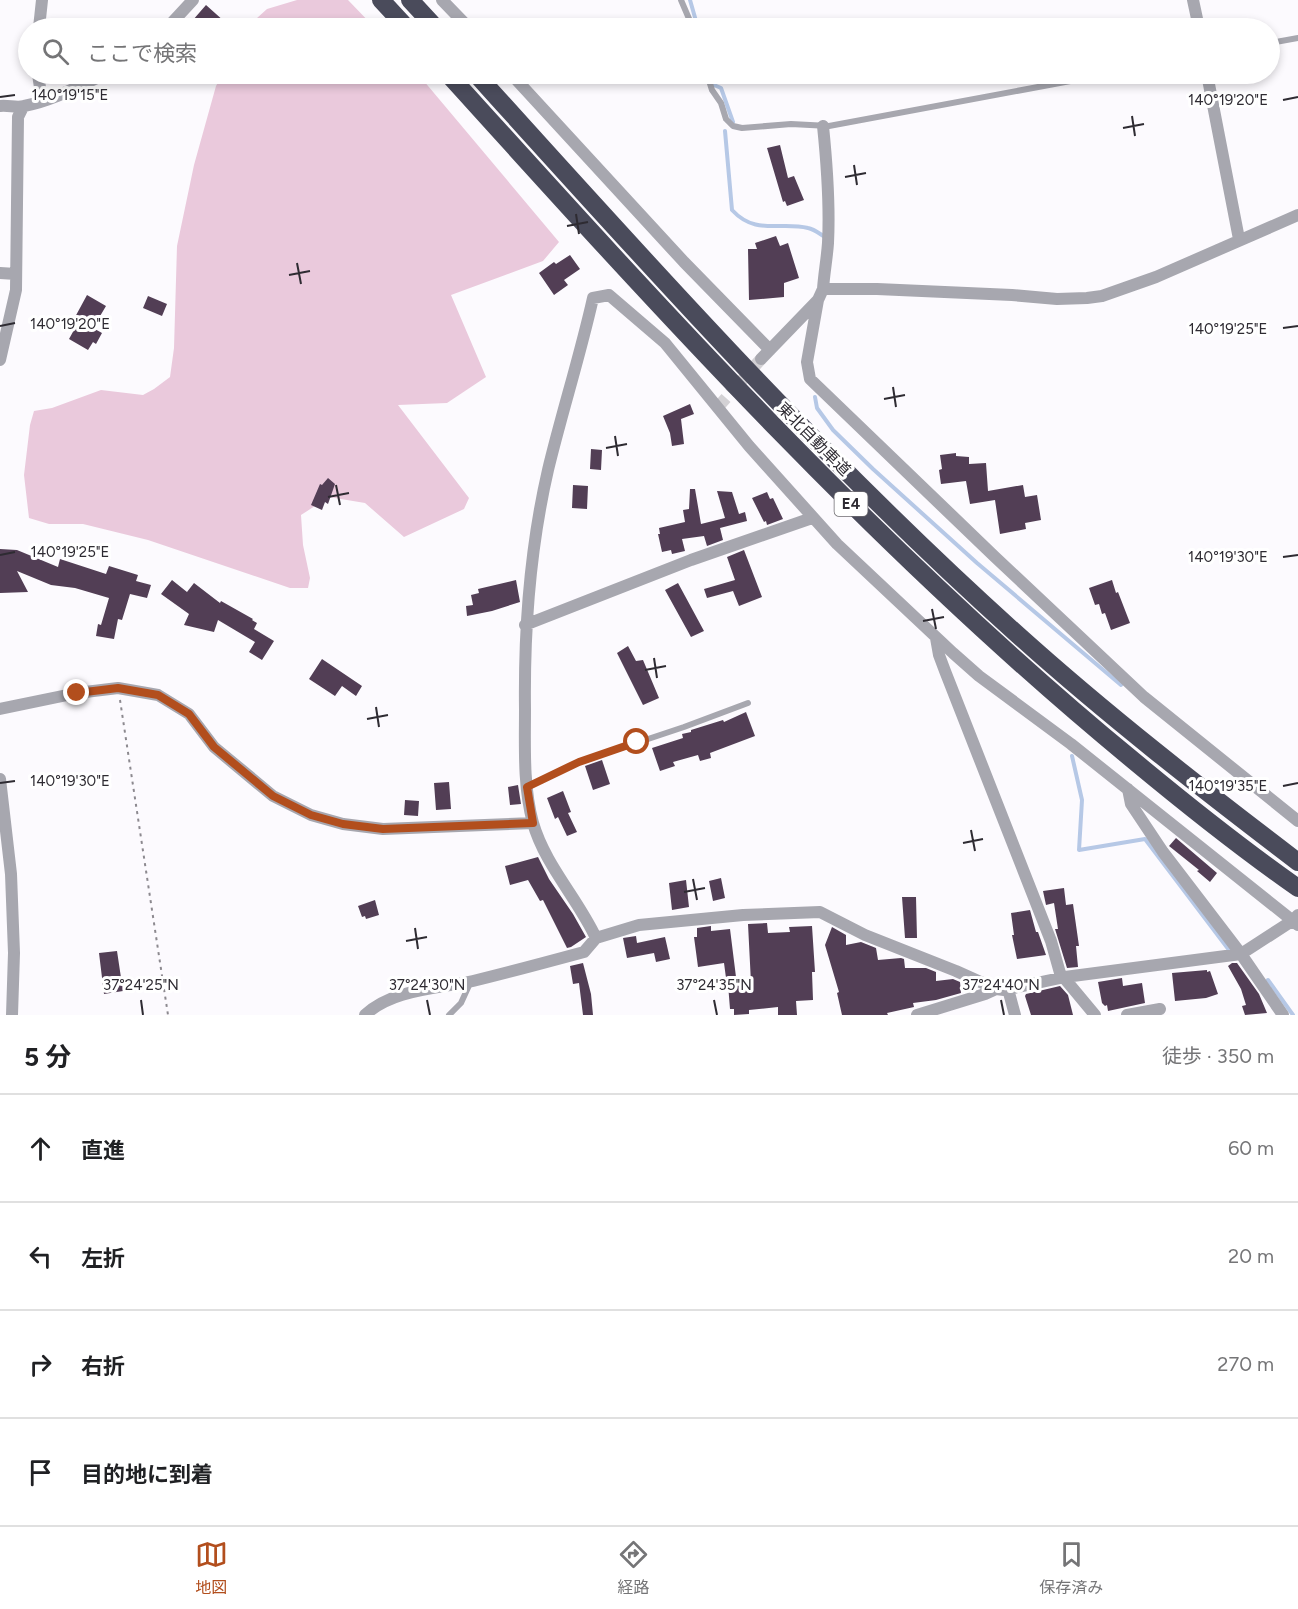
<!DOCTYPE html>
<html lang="ja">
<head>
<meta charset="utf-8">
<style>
  body { margin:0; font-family:Figtree,"Noto Sans JP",sans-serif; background:#f2f2f2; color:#202124 }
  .stop { position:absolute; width:18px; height:18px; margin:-14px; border:4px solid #b24e1d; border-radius:50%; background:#fff }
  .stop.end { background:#b24e1d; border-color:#fff; box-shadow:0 2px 6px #0008 }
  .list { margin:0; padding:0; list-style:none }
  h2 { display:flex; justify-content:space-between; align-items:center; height:78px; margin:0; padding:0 24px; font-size:26px }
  h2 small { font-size:20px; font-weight:400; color:#757577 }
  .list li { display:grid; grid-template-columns:39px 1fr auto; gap:18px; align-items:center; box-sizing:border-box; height:108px; padding:0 24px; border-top:2px solid #e0e0e0 }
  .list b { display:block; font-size:22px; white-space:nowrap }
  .list em { font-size:20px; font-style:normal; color:#757577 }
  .icon { flex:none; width:33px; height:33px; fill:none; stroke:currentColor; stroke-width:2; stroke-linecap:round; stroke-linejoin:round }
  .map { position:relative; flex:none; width:1298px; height:1015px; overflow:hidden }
  .search { position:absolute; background:#fff; box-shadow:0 3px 9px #0003; left:18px; right:18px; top:18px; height:66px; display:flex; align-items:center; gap:15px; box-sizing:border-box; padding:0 21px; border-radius:33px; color:#757577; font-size:22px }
  .sheet { height:510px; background:#fff }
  nav { display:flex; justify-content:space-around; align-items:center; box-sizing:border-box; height:84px; border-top:2px solid #e0e0e0; background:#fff; font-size:16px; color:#757577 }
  nav a { display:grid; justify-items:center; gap:3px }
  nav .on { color:#b24e1d }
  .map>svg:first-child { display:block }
  .green { fill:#eac9dc }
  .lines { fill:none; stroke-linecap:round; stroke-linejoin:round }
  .stream { stroke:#b6c8e6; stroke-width:4 }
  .building { fill:#523e55 }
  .street-tunnel { stroke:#d3d1d5; stroke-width:12; stroke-dasharray:12 6; stroke-linecap:butt }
  .path { stroke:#8c898f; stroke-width:2; stroke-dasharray:3 4.5; stroke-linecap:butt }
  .lane { stroke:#a7a7af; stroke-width:6 }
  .street { stroke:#a7a7af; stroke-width:12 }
  .highway { stroke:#4a4b5b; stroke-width:18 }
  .route { stroke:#b24e1d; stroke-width:8 }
  .ticks { fill:none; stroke:#2e2b32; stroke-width:2 }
  .labels { text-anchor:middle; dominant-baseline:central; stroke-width:6; stroke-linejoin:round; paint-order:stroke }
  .shield { fill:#fff; stroke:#6d6b70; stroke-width:1.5 }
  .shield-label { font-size:15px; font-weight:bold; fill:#2e2b32 }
  .street-label { font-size:16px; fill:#2e2b32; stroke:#fff }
  .ticks-label { font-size:15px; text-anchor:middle; fill:#2e2b32; stroke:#fff; stroke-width:6; stroke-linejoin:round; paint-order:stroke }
</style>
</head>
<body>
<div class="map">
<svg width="1298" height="1015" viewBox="0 0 1298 1015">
  <rect width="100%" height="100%" fill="#fcfafe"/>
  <path class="green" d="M297,0H348L375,28H246L267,9Z
    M223,74H418L559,242L543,261L451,295L486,377L447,403L398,405L469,498L464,509L404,537L365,503L329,497L301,515L303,545L310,578L308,588H290L148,540L83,524H49L29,518L24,475L30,425L34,411L52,408L101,390L143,395L154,389L170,377L174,348L177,246L194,165L216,86Z"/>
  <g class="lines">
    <path class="stream" d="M690,0L698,28
      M711,74L714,85L721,88L733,122
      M725,131L732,210C756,236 780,221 808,228C814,229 820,234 825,237
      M815,397L817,408L833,430L873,469L977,563L1121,685
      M1072,756L1082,800L1079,850L1145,839L1229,950
      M1268,980L1293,1015"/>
  </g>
  <path class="building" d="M206,5L225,22L208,28H186Z
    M780,145L788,178L794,176L804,200L787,206L785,201L783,202L767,148Z
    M776,236L780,246L788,243L799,278L784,283V297L749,300L748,249H757L755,243Z
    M570,255L580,269L564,280L568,285L554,295L539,273L554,262L556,264Z
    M87,295L106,306L93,328L102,333L96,344L93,342L88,350L69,339L74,330L71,329L76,320L74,319Z
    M148,296L167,304L162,316L143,308Z
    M690,404L694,414L681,419L684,444L672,446L670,433L663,416Z
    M591,449L602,450L601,470L590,469Z
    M956,453V456L969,457V464L986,463L988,491L1023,485L1025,497L1037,495L1041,520L1025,523L1026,529L1000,534L995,500L970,504L966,481L941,484L939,470L942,469L940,455Z
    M328,478L335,484L328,504L325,502L322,510L311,505L320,484L322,485Z
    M573,485L588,486L587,509L572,508Z
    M690,489H695L701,524L725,518L717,491L732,492L739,514L745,512L747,521L720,528L723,540L707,546L704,536L682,539L685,551L672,554L671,550L662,552L658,534H660L659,528L685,522L683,510L689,509Z
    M767,492L770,499L773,498L783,519L767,525L766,521L764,522L752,498Z
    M0,549L17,550L58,567L60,559L106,574L109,566L138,575L136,581L151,585L147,598L130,594L122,620L118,619L114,639L96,636L98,624L101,625L109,598L75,588L51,585L17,571L28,592L0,593Z
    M744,550L762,597L739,606L733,591L707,598L704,589L735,580L727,557Z
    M172,580L187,592L194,583L220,603L221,601L253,619L252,620L257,623L254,629L274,641L262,660L249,652L255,642L218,620L214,632L184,625L189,614L161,594Z
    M516,580L520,602L492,611L467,616L466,606L473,605L471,595L479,593L478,589Z
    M1112,580L1116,593L1118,592L1130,623L1111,630L1105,613L1102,614L1099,604L1095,605L1089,588Z
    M678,583L704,631L691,637L665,590Z
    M628,646L636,661L643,660L659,698L643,705L617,653Z
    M322,659L362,686L356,696L342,686L335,696L309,679Z
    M746,712L755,736L710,753L711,758L700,761L698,755L673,762L675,766L660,771L652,748L683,738L682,734L691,732V730L723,720L724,722Z
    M602,760L610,784L593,790L585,766Z
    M449,782L451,809L436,810L434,783Z
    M518,785L521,804L510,805L508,787Z
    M563,791L571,812L568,813L577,832L567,836L558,817L555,819L547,798Z
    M405,800L419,801L418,816L404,815Z
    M1176,838L1217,873L1210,882L1197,871L1199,870L1169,846Z
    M538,857L549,879L573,914L586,937L571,947L567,948L543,900L540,901L528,880L510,885L505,866Z
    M721,878L725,898L713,901L709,881Z
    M686,880L689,907L672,910L669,883Z
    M1064,888L1066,905L1073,904L1079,946H1076L1078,967L1067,968L1055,929H1058L1054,903L1046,905L1043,891Z
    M902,897H916L917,938H905Z
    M375,900L379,915L366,919L365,916L362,917L358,906Z
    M1030,910L1036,932H1038L1046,955L1017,959L1012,935H1014L1011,913Z
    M767,923L768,933L790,932L789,927L812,926L815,972H812L813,1000L796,1001L797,1015H778V1007L749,1010V1014L734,1015V1009H730L728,984L751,983L748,924Z
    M711,926V931L730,929L736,977L726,978L724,963L698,967L694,937H697V928Z
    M832,927L846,935V945L861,942L876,948L878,960L901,958L904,959L905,968H926L936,972V981L953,979L960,982L961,993L936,1000L913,1003L914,1007L887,1013L888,1015H842L837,993L839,992L825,945Z
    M636,936L637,943L665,937L670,959L656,962L654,953L627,958L623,938Z
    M117,951L123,991L104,994L99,953Z
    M583,963L591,994L593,1015H583L579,983L573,984L570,966Z
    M1232,963H1237L1259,994L1267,1013L1245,1015L1242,1006L1246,1005L1241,989L1228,966Z
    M1207,970V972L1210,971L1218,994L1206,998L1175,1001L1172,973Z
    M1122,978L1123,986L1142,983L1145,1003L1108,1011L1107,1005L1105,1006L1102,1003L1098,982Z
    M1060,986L1068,995L1073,1015H1031L1025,996L1026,994Z"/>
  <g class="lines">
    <path class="street-tunnel" d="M718,407L761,359"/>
    <path class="path" d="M120,700L168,1015"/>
    <path class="lane" d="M681,0L693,28
      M1270,43L1298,38
      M707,74L712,90L721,103L726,119L733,126L742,128L791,124L829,126L1108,74
      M527,787L579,762L684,727L748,703
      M449,1015L461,1003L471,981"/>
    <path class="street" d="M442,0L469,28
      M1193,0L1199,28
      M39,28L42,0
      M167,28L193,0
      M38,74L42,101
      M511,74L684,262L770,350
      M1207,74L1239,239
      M0,106C8,105 17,108 24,106C52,101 79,86 105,74
      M0,273L16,274
      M823,289C824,274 827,258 828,243C830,204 827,165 823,126
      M818,300L807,362L810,379L995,557L1144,697L1298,821
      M761,359L818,300L823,289H877L1012,295L1057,299L1087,298L1102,296L1156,277L1298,215
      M0,360L16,290L18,117L23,107
      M525,625L691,560L812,518
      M936,638L939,655L945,671L1051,941L1060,973L1095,1015
      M0,709L77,693L118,688L158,695L189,714L214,747L273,796L311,815L343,824L383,829L533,823
      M0,779L11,874L14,953L12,1015
      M1128,789L1131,804L1163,852L1241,954L1283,1015
      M596,938C578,899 545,865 533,823C523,786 525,747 525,709C524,629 530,548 548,470C562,412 580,356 593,298L609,295L665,343L749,446L837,544L953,653L979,676L1071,744L1298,925
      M1008,989L1015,1015
      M365,1015C393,989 437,989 473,981C510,972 547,962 584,952L596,938L639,925L743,915L820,912L865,935L956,971L996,989L1004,990L1065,977L1241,954L1292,921L1298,915
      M917,1015L985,994L996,989
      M1127,1015L1160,1009"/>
    <path class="highway" d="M381,0L407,28
      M410,0L436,28
      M448,74C665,314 883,555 1134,761C1187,805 1241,848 1298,888
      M476,74C650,267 824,461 1018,635C1107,715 1202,789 1298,862"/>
  </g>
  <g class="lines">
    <path class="route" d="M77,693L118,688L158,695L189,714L214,747L273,796L311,815L343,824L383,829L533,823L527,787L579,762L637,742"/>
  </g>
  <path class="ticks" d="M0,97L15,95M1283,100L1298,97M1132,116L1135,136M1123,128L1144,124M854,165L857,185M845,177L866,173M576,214L579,234M567,226L588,222M297,263L301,284M289,275L310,271M0,326L15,323M1283,328L1298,326M893,387L896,407M884,399L905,395M615,436L618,456M606,448L627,444M336,485L340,505M328,497L349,493M0,555L15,552M1283,557L1298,555M932,609L936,629M923,621L944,617M654,658L657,678M645,670L666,666M376,707L379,727M367,719L388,715M0,783L15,781M1283,786L1298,783M971,830L975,851M963,843L983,839M693,879L697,900M684,892L705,888M415,928L418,949M406,941L427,937M141,1000L143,1015M427,1000L430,1015M714,1000L717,1015M1001,1000L1004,1015"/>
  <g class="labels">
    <rect class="shield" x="834.5" y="492" width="33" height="24" rx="4.5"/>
    <g class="shield-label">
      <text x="851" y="504">E4</text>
    </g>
    <g class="street-label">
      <text transform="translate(814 439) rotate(45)">東北自動車道</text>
    </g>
  </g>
  <g class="ticks-label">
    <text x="70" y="100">140°19'15"E</text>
    <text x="1228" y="105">140°19'20"E</text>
    <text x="70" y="329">140°19'20"E</text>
    <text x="1228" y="334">140°19'25"E</text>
    <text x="70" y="557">140°19'25"E</text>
    <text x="1228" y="562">140°19'30"E</text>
    <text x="70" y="786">140°19'30"E</text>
    <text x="1228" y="791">140°19'35"E</text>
    <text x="141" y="990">37°24'25"N</text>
    <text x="427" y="990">37°24'30"N</text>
    <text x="714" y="990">37°24'35"N</text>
    <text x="1001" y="990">37°24'40"N</text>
  </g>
</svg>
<div class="stop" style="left:637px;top:742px"></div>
<div class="stop end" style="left:77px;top:693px"></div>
<div class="search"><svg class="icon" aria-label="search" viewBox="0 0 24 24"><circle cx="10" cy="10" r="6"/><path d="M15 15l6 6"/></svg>ここで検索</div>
</div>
<section class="sheet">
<h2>5 分<small>徒歩 · 350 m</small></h2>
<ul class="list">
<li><svg class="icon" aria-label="ahead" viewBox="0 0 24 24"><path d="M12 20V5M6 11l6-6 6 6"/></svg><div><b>直進</b></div><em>60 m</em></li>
<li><svg class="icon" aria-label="left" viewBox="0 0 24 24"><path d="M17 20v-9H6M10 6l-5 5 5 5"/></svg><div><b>左折</b></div><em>20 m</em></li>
<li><svg class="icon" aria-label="right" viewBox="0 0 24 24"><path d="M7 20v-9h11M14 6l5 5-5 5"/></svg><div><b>右折</b></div><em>270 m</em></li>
<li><svg class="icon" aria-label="arrive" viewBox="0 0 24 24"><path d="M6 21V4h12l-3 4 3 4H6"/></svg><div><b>目的地に到着</b></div></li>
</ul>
</section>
<nav>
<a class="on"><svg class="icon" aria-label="map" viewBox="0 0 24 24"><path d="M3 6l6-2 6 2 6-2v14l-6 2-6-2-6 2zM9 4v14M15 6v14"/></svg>地図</a>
<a><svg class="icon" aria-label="directions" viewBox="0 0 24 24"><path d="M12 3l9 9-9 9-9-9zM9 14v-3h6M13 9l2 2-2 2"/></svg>経路</a>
<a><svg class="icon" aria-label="saved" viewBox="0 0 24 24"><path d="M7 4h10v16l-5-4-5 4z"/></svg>保存済み</a>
</nav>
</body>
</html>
